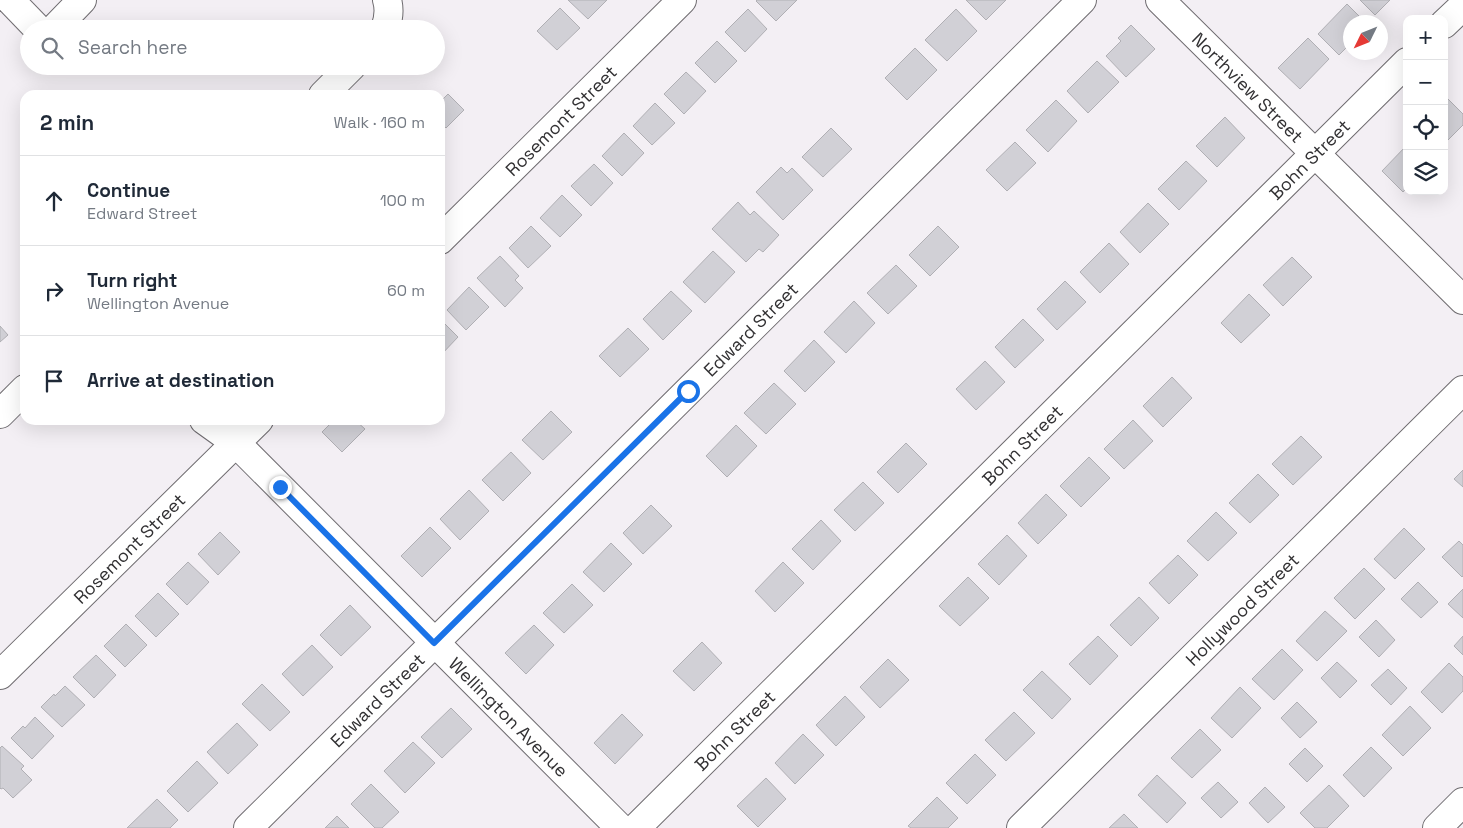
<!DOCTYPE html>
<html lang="en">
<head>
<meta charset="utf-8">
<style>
  body { margin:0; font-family:"Space Grotesk",sans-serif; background:#f2f2f3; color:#1f2937 }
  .controls { position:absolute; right:15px; top:15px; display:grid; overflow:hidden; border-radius:10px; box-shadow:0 5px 20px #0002 }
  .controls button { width:45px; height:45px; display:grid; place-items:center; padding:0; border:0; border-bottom:1px solid #e0e1e3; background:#fff; color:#1f2937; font:25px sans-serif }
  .compass { position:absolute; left:1343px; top:15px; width:45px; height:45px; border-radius:50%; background:#fff; box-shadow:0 5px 20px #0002; rotate:227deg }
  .stop { position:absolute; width:15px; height:15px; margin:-11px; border:4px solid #1a73e8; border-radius:50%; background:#fff }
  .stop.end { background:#1a73e8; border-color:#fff; box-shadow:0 1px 5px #0008 }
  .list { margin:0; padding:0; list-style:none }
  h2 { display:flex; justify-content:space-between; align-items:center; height:65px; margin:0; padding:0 20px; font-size:21px }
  h2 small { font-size:16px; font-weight:400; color:#747a83 }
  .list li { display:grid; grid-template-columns:32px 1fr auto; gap:15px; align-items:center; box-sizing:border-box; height:90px; padding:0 20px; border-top:1px solid #e0e1e3 }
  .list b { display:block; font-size:19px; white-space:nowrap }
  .list p { margin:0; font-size:16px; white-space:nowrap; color:#747a83 }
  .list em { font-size:16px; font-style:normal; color:#747a83 }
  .icon { flex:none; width:28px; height:28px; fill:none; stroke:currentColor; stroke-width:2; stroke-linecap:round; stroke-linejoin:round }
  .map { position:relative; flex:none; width:1463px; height:828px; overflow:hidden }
  .search { position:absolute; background:#fff; box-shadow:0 5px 20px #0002; left:20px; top:20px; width:425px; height:55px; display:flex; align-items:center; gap:12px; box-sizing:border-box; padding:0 18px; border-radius:28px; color:#747a83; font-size:19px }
  .panel { position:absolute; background:#fff; box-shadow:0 5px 20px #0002; left:20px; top:90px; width:425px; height:335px; border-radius:15px }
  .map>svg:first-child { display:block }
  .building { fill:#d1d0d6; stroke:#b0afb4 }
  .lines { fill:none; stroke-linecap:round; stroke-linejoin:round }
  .minor-casing { stroke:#6f6c70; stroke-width:30 }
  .minor { stroke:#fff; stroke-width:28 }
  .route { stroke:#1a73e8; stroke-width:6 }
  .labels { text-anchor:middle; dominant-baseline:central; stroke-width:4; stroke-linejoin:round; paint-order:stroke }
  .street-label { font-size:18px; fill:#323133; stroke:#f3eff4 }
</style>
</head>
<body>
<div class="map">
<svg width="1463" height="828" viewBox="0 0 1463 828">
  <rect width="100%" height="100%" fill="#f3eff4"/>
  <path class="building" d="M568,0H607L588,19Z
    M757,0H797L776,21L756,1Z
    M966,0H1006L986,20Z
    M1360,0H1390L1375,15Z
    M1347,4L1365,22H1350V44L1339,55L1318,34Z
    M560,8L580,28L557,50L537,31Z
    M748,9L767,29L745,52L725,32Z
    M956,9L977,31L947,61L925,40Z
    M1131,25L1155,49L1126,77L1106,56L1121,41L1118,38Z
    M1308,38L1329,59L1300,89L1278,68Z
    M717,41L737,61L715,83L695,63Z
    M915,48L937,70L907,100L885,78Z
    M1097,61L1119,82L1088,113L1067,91Z
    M686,72L706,91L684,114L664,94Z
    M448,94L464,110L446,128L440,122V102Z
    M1447,98L1463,114V125L1444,144V101Z
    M1056,100L1077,121L1048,152L1026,130Z
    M655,103L675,123L652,145L633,126Z
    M1225,117L1245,138L1217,167L1196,146Z
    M831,128L852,149L823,177L802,157Z
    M624,133L644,153L622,176L602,156Z
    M1015,142L1036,163L1007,191L986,170Z
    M1407,145V188L1403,192L1382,171Z
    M1186,161L1207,181L1179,210L1158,189Z
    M594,164L613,183L591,206L571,186Z
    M781,167L787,173L792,168L813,190L783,220L756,192Z
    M562,195L582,215L560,237L540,218Z
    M738,202L750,215L754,211L779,235L763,252L759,249L746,262L712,229Z
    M1148,203L1169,224L1140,253L1120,232Z
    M531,226L551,246L528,268L509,248Z
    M938,226L959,247L930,276L909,255Z
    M1109,243L1129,264L1100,293L1080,272Z
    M713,251L735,272L705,303L683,282Z
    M500,256L519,276L515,280L523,288L505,307L477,278Z
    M1292,257L1312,277L1283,306L1263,285Z
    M896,265L917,286L888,314L867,293Z
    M1065,281L1086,302L1057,330L1037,309Z
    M469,287L489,307L466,330L447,310Z
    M671,291L692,311L663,340L643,319Z
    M1249,294L1270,315L1241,343L1221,323Z
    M854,301L875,323L846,353L824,332Z
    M440,319L458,337L440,356Z
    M1023,319L1044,340L1015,368L995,347Z
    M0,326L8,335L0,342Z
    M628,328L649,349L620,377L599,356Z
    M814,340L835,362L805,392L784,371Z
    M985,361L1005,382L976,410L956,389Z
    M1172,377L1192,398L1163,427L1143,406Z
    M774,383L796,404L766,434L744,413Z
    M551,411L572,432L543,460L522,440Z
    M334,420H355L365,429L342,452L322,432Z
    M1133,420L1153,441L1124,469L1104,449Z
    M736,425L757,446L727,477L706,456Z
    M1301,436L1322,457L1293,485L1272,464Z
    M906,443L927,464L898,493L877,472Z
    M511,452L531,473L503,501L482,480Z
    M1089,457L1110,478L1081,507L1060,486Z
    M1463,470V487L1454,479Z
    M1258,474L1279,495L1250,523L1229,503Z
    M863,482L884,503L855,531L834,510Z
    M469,490L489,511L460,540L440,519Z
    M1046,494L1067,515L1038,544L1018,523Z
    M651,505L672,526L643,554L623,533Z
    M1216,512L1237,533L1208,561L1187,541Z
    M821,520L841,541L813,570L792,549Z
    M430,527L451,548L422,577L401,556Z
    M1404,528L1425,549L1395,579L1374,559Z
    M220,532L240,552L218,575L198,554Z
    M1007,535L1027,556L999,585L978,564Z
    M1459,541L1463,545V576L1462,577L1442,557Z
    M611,543L632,564L604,592L583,572Z
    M1178,555L1198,575L1169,604L1149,583Z
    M188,562L209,582L187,605L166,584Z
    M783,562L804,583L775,612L755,591Z
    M1364,568L1385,589L1355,619L1334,598Z
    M968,577L989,598L960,626L939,606Z
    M1418,582L1438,602L1421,618L1401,599Z
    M572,584L593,605L564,633L543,613Z
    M1463,589V618L1448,604Z
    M158,593L179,614L156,637L135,616Z
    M1139,597L1159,618L1131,646L1110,625Z
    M350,605L371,627L341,656L320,635Z
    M1325,611L1347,631L1317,661L1296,641Z
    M1376,620L1395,640L1379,657L1359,637Z
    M126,624L147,645L125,667L104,646Z
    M534,625L554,645L526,674L505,653Z
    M1098,636L1118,656L1090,685L1069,664Z
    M1463,636V655L1454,646Z
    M702,642L722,663L694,691L673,671Z
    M312,645L333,667L303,696L282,674Z
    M1282,649L1303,670L1274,700L1252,679Z
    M96,655L116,675L94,698L73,677Z
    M888,659L909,680L880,708L860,687Z
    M1337,662L1357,681L1340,698L1321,678Z
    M1449,663L1463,677V691L1442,713L1421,692Z
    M1388,669L1407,688L1391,705L1371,685Z
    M1042,671L1071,699L1052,719L1023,690Z
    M262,684L290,712L270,731L242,704Z
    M65,686L85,705L62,727L41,707L54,694L55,696Z
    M1240,687L1261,708L1232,738L1211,718Z
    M845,696L865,717L836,746L816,725Z
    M1297,702L1317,722L1300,738L1281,718Z
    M1410,706L1431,728L1403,756L1382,735Z
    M451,708L472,729L442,758L421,737Z
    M1014,712L1035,733L1006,761L985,740Z
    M622,714L643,735L615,764L594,743Z
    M35,717L54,736L32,759L11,738L23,726L25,728Z
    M237,723L258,745L228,774L207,752Z
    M1200,729L1221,750L1192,778L1171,758Z
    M803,734L824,755L795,784L775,763Z
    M413,742L435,763L405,793L384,771Z
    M2,746L24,766L21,769L32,780L13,798L3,788L1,789L0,788V748Z
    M1371,747L1392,768L1364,797L1343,775Z
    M1305,748L1323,766L1307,782L1289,764Z
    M975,754L996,775L967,804L946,783Z
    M197,761L218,783L188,812L167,791Z
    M1157,775L1186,803L1167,823L1138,795Z
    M766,778L786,799L758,827L737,806Z
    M1218,782L1238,802L1221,818L1201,798Z
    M371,784L399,812L382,828H375L351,804Z
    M1329,785L1349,806L1327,828H1315L1300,813Z
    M1265,787L1285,807L1268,823L1249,803Z
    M937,797L958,818L948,828H911L908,826Z
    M157,799L178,820L170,828H127Z
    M1124,814L1138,828H1109Z
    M337,816L349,828H325Z"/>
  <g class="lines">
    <defs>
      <g id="minor">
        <path d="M10,0L38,29"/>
        <path id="s1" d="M1160,0L1463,300"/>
        <path d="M1444,24L1463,6"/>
        <path d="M54,29L82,0"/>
        <path d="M385,29C389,18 390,10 387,0"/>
        <path d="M323,95L352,66"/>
        <path id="s2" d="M440,240L682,0"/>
        <path d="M0,414L25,389"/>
        <path id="s3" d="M204,420L236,443L620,828"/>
        <path id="s4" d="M0,675L259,420"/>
        <path id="s5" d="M248,828L1082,0"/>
        <path id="s6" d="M636,828L1407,62"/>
        <path id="s7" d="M1021,828L1463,390"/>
        <path d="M1437,828L1463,802"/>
      </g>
    </defs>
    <use href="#minor" class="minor-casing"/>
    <use href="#minor" class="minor"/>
  </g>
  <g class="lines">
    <path class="route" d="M280,487L434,643L688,391"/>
  </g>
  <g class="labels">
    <g class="street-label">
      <text stroke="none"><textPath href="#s1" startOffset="124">Northview Street</textPath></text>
      <text stroke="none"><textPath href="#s2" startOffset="170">Rosemont Street</textPath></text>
      <text stroke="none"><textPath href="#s6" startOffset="949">Bohn Street</textPath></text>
      <text stroke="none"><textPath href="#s5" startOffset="708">Edward Street</textPath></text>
      <text stroke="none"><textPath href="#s6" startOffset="544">Bohn Street</textPath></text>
      <text stroke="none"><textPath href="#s4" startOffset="181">Rosemont Street</textPath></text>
      <text stroke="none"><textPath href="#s7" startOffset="311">Hollywood Street</textPath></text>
      <text stroke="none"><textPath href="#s5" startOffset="182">Edward Street</textPath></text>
      <text stroke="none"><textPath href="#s3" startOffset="426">Wellington Avenue</textPath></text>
      <text stroke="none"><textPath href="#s6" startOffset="139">Bohn Street</textPath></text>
    </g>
  </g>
</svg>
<div class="controls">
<button>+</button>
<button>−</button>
<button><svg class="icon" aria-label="locate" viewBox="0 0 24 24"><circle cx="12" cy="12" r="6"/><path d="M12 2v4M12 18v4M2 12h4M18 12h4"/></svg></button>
<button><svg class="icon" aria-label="layers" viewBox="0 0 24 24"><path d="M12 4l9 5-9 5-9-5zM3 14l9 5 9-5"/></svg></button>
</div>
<svg class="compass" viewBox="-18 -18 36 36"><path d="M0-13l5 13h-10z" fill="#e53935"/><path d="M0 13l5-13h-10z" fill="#747a83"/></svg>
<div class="stop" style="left:688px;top:391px"></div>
<div class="stop end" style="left:280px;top:487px"></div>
<div class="search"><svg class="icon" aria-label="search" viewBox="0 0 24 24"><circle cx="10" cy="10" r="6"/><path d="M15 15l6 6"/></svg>Search here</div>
<section class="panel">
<h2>2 min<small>Walk · 160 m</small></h2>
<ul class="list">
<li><svg class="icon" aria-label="ahead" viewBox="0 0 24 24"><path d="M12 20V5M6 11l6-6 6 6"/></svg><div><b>Continue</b><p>Edward Street</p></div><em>100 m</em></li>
<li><svg class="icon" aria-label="right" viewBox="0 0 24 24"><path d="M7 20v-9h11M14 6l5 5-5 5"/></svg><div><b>Turn right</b><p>Wellington Avenue</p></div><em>60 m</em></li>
<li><svg class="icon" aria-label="arrive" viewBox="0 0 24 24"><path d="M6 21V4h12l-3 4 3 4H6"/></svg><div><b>Arrive at destination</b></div></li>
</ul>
</section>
</div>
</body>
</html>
